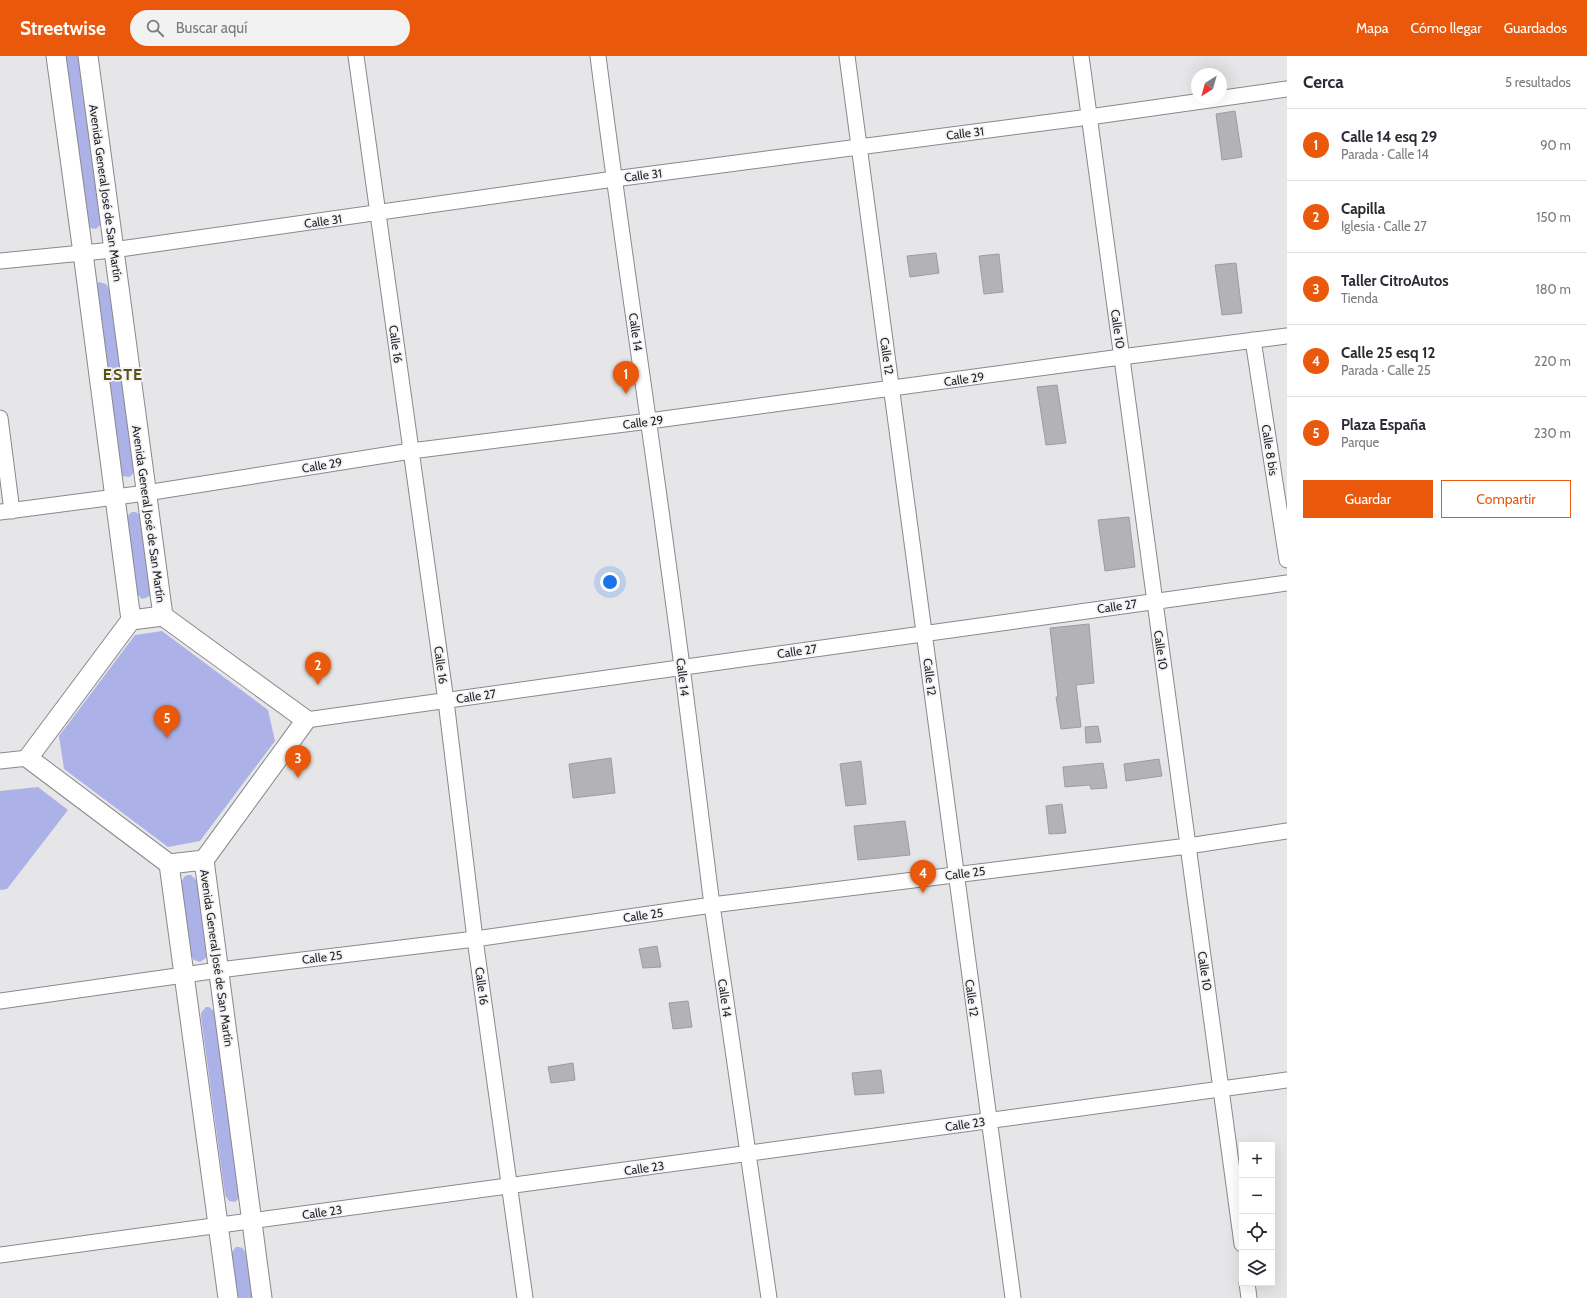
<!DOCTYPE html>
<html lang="es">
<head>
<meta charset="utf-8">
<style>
  body { margin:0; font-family:Cabin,sans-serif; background:#f2f2f3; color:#2b2b33 }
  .controls { position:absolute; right:12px; bottom:12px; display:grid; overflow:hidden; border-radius:0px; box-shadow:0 4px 16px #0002 }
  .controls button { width:36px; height:36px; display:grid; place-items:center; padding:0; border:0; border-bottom:1px solid #e1e1e2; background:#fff; color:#2b2b33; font:20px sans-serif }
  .compass { position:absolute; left:1191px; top:12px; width:36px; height:36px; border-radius:50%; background:#fff; box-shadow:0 4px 16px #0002; rotate:217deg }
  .you { position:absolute; left:610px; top:526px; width:14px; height:14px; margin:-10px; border:3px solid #fff; border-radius:50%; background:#1a73e8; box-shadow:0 0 0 6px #1a73e833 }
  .badge { display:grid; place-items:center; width:26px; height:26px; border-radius:50%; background:#ea580c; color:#fff; font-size:13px; font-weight:700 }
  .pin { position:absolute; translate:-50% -33px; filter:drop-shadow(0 1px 2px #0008) }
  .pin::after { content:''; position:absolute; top:21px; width:14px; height:12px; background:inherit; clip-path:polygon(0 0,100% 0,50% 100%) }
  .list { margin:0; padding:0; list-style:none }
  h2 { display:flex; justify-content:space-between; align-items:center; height:52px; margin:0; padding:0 16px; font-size:17px }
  h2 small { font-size:13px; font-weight:400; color:#7c7c81 }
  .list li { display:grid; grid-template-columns:26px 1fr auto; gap:12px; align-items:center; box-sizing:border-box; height:72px; padding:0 16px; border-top:1px solid #e1e1e2 }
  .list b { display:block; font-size:15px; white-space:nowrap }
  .list p { margin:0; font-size:13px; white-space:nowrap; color:#7c7c81 }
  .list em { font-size:13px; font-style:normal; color:#7c7c81 }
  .actions { display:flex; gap:8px; padding:12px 16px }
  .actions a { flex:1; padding:9px 0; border:1px solid #ea580c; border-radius:0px; text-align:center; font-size:14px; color:#ea580c }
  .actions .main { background:#ea580c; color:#fff }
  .icon { flex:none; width:22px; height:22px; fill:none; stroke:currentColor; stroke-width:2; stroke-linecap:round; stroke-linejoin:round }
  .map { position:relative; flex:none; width:1287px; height:1242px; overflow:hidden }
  header { display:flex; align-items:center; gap:24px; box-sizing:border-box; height:56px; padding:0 20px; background:#ea580c; color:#fff }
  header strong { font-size:19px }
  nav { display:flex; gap:22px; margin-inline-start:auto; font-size:14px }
  .search { width:280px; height:36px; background:#f2f2f3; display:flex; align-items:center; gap:10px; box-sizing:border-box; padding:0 14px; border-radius:22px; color:#7c7c81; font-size:15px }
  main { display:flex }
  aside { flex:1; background:#fff }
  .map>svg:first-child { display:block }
  .green { fill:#acb2e7 }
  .building { fill:#b3b3b6; stroke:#9c9da0 }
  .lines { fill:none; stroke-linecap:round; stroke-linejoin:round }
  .minor-casing { stroke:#89898c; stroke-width:17 }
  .major-casing { stroke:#89898c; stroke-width:21 }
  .minor { stroke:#fff; stroke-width:15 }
  .major { stroke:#fff; stroke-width:19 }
  .labels { text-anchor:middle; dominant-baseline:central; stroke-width:3.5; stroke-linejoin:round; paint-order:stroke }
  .street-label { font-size:12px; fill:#1f2021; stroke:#f3f3f6 }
  .district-label { font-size:16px; font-weight:bold; letter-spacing:1px; fill:#5c5214; stroke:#f3f3f6 }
</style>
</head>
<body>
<header>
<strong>Streetwise</strong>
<div class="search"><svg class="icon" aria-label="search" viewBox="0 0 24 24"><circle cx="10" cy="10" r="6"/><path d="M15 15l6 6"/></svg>Buscar aquí</div>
<nav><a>Mapa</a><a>Cómo llegar</a><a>Guardados</a></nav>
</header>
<main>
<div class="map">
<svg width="1287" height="1242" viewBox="0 0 1287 1242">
  <rect width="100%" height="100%" fill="#e6e6e9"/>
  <path class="green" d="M63,0H79L101,168L96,173L90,172L87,169Z
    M99,226L106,228L110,234L135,412L132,419L129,421L122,420L120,417L96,228Z
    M132,456H136L142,461L151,535L150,539L148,541L142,543L137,538L126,464L129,458Z
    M162,575L268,654L275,685L200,785L168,791L64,713L59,680L135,579Z
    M38,731L68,754L7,833L0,834V735Z
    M187,819H191L197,825L206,898V902L200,906L194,904L190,898L181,827L184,821Z
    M206,951H209L215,956L240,1141L235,1146L229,1145L225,1139L201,961V957Z
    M236,1191C240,1191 242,1191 244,1194C249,1200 251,1232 253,1242H237L231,1197Z"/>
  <path class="building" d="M1235,55L1242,101L1222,104L1216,58Z
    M936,197L939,217L910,221L907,200Z
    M999,198L1003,236L984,238L979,200Z
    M1236,207L1242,257L1222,259L1215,209Z
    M1057,329L1066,387L1046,389L1037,331Z
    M1129,461L1135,511L1105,515L1098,464Z
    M1089,568L1094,627L1076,629L1081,671L1061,673L1056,641H1058L1050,572Z
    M1098,670L1101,686L1086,687L1085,671Z
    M611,702L615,737L573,742L569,708Z
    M1159,703L1162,720L1126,725L1124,708Z
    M861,705L866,748L846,750L840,708Z
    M1103,707L1107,732L1091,733L1090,729L1065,731L1063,711Z
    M1062,748L1066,777L1049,778L1046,750Z
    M905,765L910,799L858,804L854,770Z
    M657,890L661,911L643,912L639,893Z
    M688,945L692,971L673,973L669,947Z
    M573,1007L575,1024L551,1027L548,1011Z
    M881,1014L884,1037L855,1039L852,1017Z"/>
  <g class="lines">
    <defs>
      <path id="minor" d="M356,0L446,645L475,883L525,1242
        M598,0C621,181 649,362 673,543C687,645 699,747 712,849C730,980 749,1111 769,1242
        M847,0L1013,1242
        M1081,0L1242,1188
        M0,205L113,194L614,123L1089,61L1287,33
        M1253,284L1287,504
        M0,362L12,455
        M0,456L146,437L411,395L649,365L1121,301L1287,280
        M306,664L1287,527
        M0,705L28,702
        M0,945L219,914L475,883L712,849L1188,790L1287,775
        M0,1199L1287,1024
        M1247,1227L1249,1242"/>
      <path id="major" d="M56,0L83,197L131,564L28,702L169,808L228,1242
        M88,0L163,560L306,664L204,804L262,1242
        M131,564L163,560
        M169,808L204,804"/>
    </defs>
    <use href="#minor" class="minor-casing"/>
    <use href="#major" class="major-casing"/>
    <use href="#minor" class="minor"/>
    <use href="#major" class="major"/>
  </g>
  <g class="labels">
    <g class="street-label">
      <text transform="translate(965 77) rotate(-7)">Calle 31</text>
      <text transform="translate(643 119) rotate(-7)">Calle 31</text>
      <text transform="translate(106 137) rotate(82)">Avenida General José de San Martín</text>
      <text transform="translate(323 165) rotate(-8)">Calle 31</text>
      <text transform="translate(1118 273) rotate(82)">Calle 10</text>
      <text transform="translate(636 276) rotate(82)">Calle 14</text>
      <text transform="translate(396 288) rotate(82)">Calle 16</text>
      <text transform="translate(887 300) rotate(82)">Calle 12</text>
      <text transform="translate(964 323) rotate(-8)">Calle 29</text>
      <text transform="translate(643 366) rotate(-7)">Calle 29</text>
      <text transform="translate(1270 394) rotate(81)">Calle 8 bis</text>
      <text transform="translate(322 409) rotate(-9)">Calle 29</text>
      <text transform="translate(149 458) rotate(82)">Avenida General José de San Martín</text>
      <text transform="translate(1117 550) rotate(-8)">Calle 27</text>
      <text transform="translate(1161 594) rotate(82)">Calle 10</text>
      <text transform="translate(797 595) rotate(-8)">Calle 27</text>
      <text transform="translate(441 609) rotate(82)">Calle 16</text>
      <text transform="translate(683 621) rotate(83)">Calle 14</text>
      <text transform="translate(930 621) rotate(83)">Calle 12</text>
      <text transform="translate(476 640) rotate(-8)">Calle 27</text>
      <text transform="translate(965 817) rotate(-7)">Calle 25</text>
      <text transform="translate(643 859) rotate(-8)">Calle 25</text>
      <text transform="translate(322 901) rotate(-7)">Calle 25</text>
      <text transform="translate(217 902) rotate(82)">Avenida General José de San Martín</text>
      <text transform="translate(1205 915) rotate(82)">Calle 10</text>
      <text transform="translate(482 930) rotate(82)">Calle 16</text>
      <text transform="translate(725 942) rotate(82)">Calle 14</text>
      <text transform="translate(972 942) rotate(82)">Calle 12</text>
      <text transform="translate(965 1068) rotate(-8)">Calle 23</text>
      <text transform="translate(644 1112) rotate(-8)">Calle 23</text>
      <text transform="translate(322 1156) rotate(-8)">Calle 23</text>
    </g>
    <g class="district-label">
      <text x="123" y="318">ESTE</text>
    </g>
  </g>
</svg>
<div class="controls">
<button>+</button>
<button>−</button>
<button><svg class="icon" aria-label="locate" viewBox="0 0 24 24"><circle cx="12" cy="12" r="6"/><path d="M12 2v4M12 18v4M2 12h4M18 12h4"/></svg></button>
<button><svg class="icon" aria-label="layers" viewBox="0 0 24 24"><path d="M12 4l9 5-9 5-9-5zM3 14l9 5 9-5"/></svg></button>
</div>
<svg class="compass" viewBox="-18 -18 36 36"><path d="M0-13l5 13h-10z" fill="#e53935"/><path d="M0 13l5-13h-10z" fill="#7c7c81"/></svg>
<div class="you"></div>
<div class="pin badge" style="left:626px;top:338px">1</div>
<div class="pin badge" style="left:318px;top:629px">2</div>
<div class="pin badge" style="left:298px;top:722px">3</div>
<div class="pin badge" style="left:923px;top:837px">4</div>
<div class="pin badge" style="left:167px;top:682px">5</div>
</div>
<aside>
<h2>Cerca<small>5 resultados</small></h2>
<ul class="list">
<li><span class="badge">1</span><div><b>Calle 14 esq 29</b><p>Parada · Calle 14</p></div><em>90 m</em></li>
<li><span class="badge">2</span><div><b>Capilla</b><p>Iglesia · Calle 27</p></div><em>150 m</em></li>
<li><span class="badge">3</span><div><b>Taller CitroAutos</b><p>Tienda</p></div><em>180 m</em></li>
<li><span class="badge">4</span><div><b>Calle 25 esq 12</b><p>Parada · Calle 25</p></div><em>220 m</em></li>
<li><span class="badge">5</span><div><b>Plaza España</b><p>Parque</p></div><em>230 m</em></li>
</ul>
<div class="actions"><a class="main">Guardar</a><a>Compartir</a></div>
</aside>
</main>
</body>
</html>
